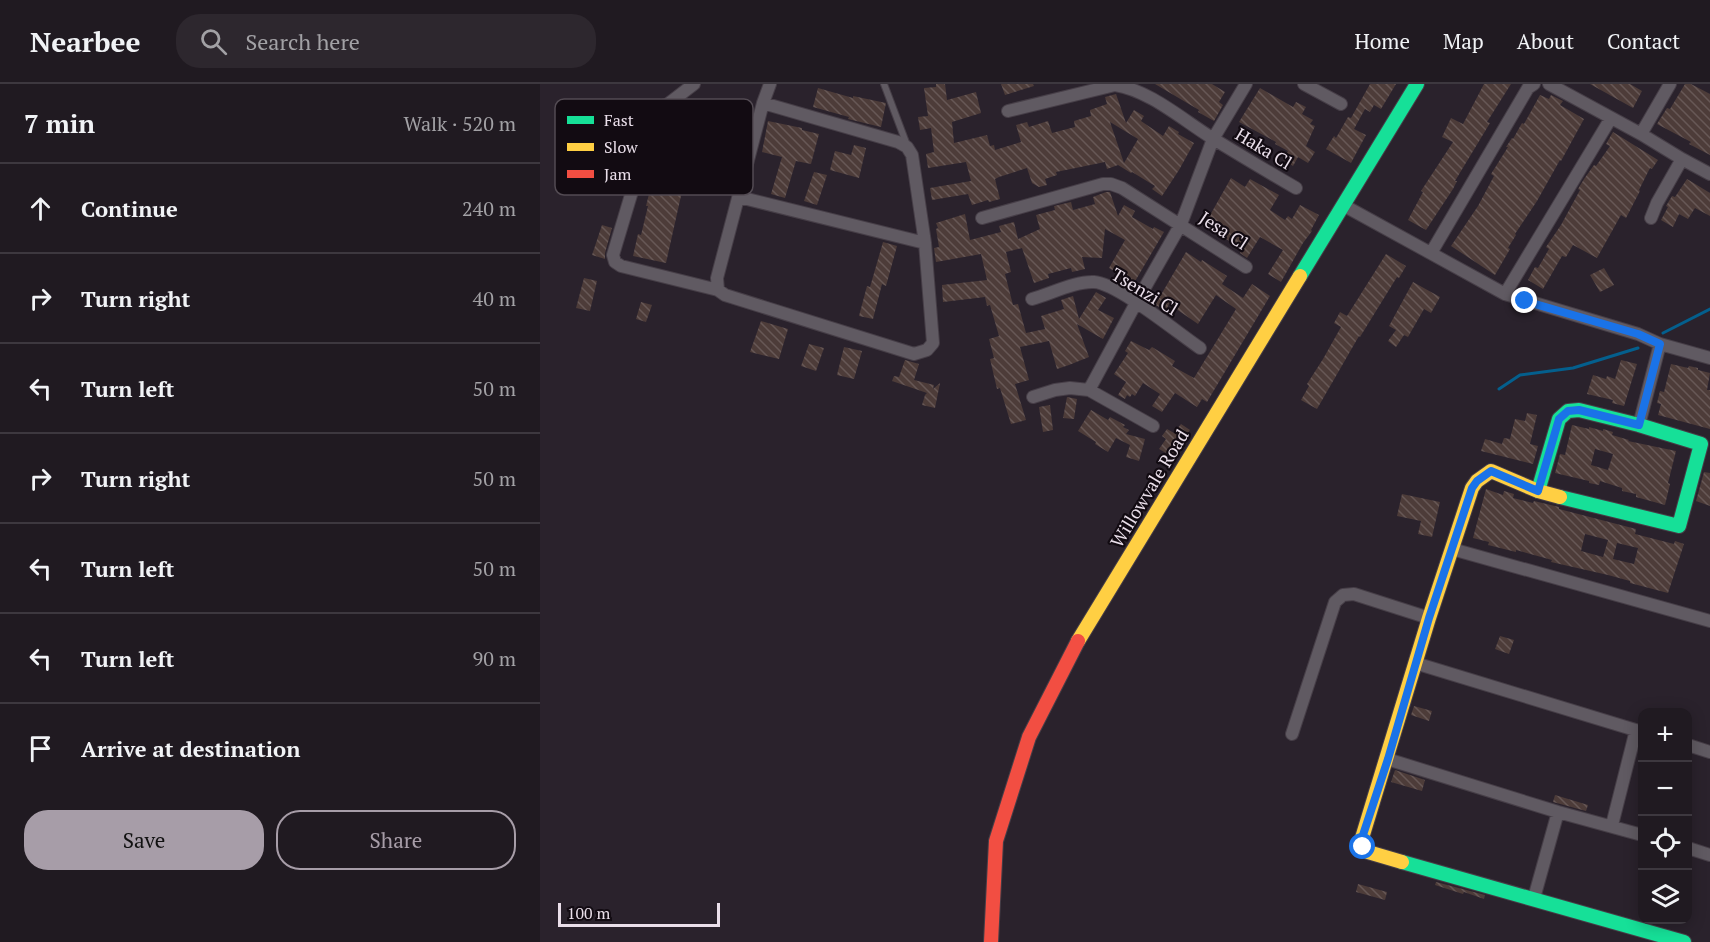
<!DOCTYPE html>
<html lang="en">
<head>
<meta charset="utf-8">
<style>
  body { margin:0; font-family:"PT Serif",serif; background:#2d272e; color:#f1f3f6 }
  .controls { position:absolute; right:18px; bottom:18px; display:grid; overflow:hidden; border-radius:12px; box-shadow:0 3px 15px #0003 }
  .controls button { width:54px; height:54px; display:grid; place-items:center; padding:0; border:0; border-bottom:2px solid #3d383f; background:#201a21; color:#f1f3f6; font:30px sans-serif }
  .scale { position:absolute; left:18px; bottom:15px; width:162px; box-sizing:border-box; padding-left:6px; border:3px solid #eadfea; border-top:0; font-size:16px; line-height:21px; white-space:nowrap; color:#eadfea; -webkit-text-stroke:4px #120b12; paint-order:stroke }
  .stop { position:absolute; width:18px; height:18px; margin:-14px; border:4px solid #1a73e8; border-radius:50%; background:#fff }
  .stop.end { background:#1a73e8; border-color:#fff; box-shadow:0 2px 6px #0008 }
  .list { margin:0; padding:0; list-style:none }
  h2 { display:flex; justify-content:space-between; align-items:center; height:78px; margin:0; padding:0 24px; font-size:26px }
  h2 small { font-size:20px; font-weight:400; color:#a2a1a5 }
  .list li { display:grid; grid-template-columns:39px 1fr auto; gap:18px; align-items:center; box-sizing:border-box; height:90px; padding:0 24px; border-top:2px solid #3d383f }
  .list b { display:block; font-size:22px; white-space:nowrap }
  .list em { font-size:20px; font-style:normal; color:#a2a1a5 }
  .actions { display:flex; gap:12px; padding:18px 24px }
  .actions a { flex:1; padding:14px 0; border:2px solid #a79da8; border-radius:24px; text-align:center; font-size:21px; color:#a79da8 }
  .actions .main { background:#a79da8; color:#111 }
  .icon { flex:none; width:33px; height:33px; fill:none; stroke:currentColor; stroke-width:2; stroke-linecap:round; stroke-linejoin:round }
  .map { position:relative; flex:none; width:1170px; height:858px; overflow:hidden }
  header { display:flex; align-items:center; gap:36px; box-sizing:border-box; height:84px; padding:0 30px; background:#201a21; border-bottom:2px solid #3d383f }
  header strong { font-size:28px }
  nav { display:flex; gap:33px; margin-inline-start:auto; font-size:21px }
  .search { width:420px; height:54px; background:#2d272e; display:flex; align-items:center; gap:15px; box-sizing:border-box; padding:0 21px; border-radius:24px; color:#a2a1a5; font-size:22px }
  main { display:flex }
  aside { flex:1; background:#201a21 }
  .map>svg:first-child { display:block }
  .lines { fill:none; stroke-linecap:round; stroke-linejoin:round }
  .stream { stroke:#045f8d; stroke-width:3 }
  .building { fill:url(#building-back-hatch); fill-rule:evenodd }
  .lane-casing { stroke:#463e47; stroke-width:8 }
  .street-casing { stroke:#463e47; stroke-width:14 }
  .fast-casing { stroke:#463e47; stroke-width:16 }
  .slow-casing { stroke:#463e47; stroke-width:16 }
  .jam-casing { stroke:#463e47; stroke-width:16 }
  .lane { stroke:#605a62; stroke-width:6 }
  .street { stroke:#605a62; stroke-width:12 }
  .fast { stroke:#16e098; stroke-width:14 }
  .slow { stroke:#ffcf43; stroke-width:14 }
  .jam { stroke:#f24e42; stroke-width:14 }
  .route { stroke:#1a73e8; stroke-width:8 }
  .labels { text-anchor:middle; dominant-baseline:central; stroke-width:4.5; stroke-linejoin:round; paint-order:stroke }
  .street-label { font-size:18px; fill:#eadfea; stroke:#120b12 }
  .key { fill:#120b12; stroke:#534b53; stroke-width:1.5 }
  .key-label { font-size:16px; fill:#eadfea }
</style>
</head>
<body>
<header>
<strong>Nearbee</strong>
<div class="search"><svg class="icon" aria-label="search" viewBox="0 0 24 24"><circle cx="10" cy="10" r="6"/><path d="M15 15l6 6"/></svg>Search here</div>
<nav><a>Home</a><a>Map</a><a>About</a><a>Contact</a></nav>
</header>
<main>
<aside>
<h2>7 min<small>Walk · 520 m</small></h2>
<ul class="list">
<li><svg class="icon" aria-label="ahead" viewBox="0 0 24 24"><path d="M12 20V5M6 11l6-6 6 6"/></svg><div><b>Continue</b></div><em>240 m</em></li>
<li><svg class="icon" aria-label="right" viewBox="0 0 24 24"><path d="M7 20v-9h11M14 6l5 5-5 5"/></svg><div><b>Turn right</b></div><em>40 m</em></li>
<li><svg class="icon" aria-label="left" viewBox="0 0 24 24"><path d="M17 20v-9H6M10 6l-5 5 5 5"/></svg><div><b>Turn left</b></div><em>50 m</em></li>
<li><svg class="icon" aria-label="right" viewBox="0 0 24 24"><path d="M7 20v-9h11M14 6l5 5-5 5"/></svg><div><b>Turn right</b></div><em>50 m</em></li>
<li><svg class="icon" aria-label="left" viewBox="0 0 24 24"><path d="M17 20v-9H6M10 6l-5 5 5 5"/></svg><div><b>Turn left</b></div><em>50 m</em></li>
<li><svg class="icon" aria-label="left" viewBox="0 0 24 24"><path d="M17 20v-9H6M10 6l-5 5 5 5"/></svg><div><b>Turn left</b></div><em>90 m</em></li>
<li><svg class="icon" aria-label="arrive" viewBox="0 0 24 24"><path d="M6 21V4h12l-3 4 3 4H6"/></svg><div><b>Arrive at destination</b></div></li>
</ul>
<div class="actions"><a class="main">Save</a><a>Share</a></div>
</aside>
<div class="map">
<svg width="1170" height="858" viewBox="0 0 1170 858">
  <defs>
    <pattern id="building-back-hatch" width="6" height="6" patternUnits="userSpaceOnUse" patternTransform="scale(1.5)"><rect width="6" height="6" fill="#4d3c39"/><path d="M-1 5l2 2M0 0l6 6M5-1l2 2" fill="none" stroke="#675856"/></pattern>
  </defs>
  <rect width="100%" height="100%" fill="#2a222c"/>
  <g class="lines">
    <path class="stream" d="M1123,249L1170,225
      M959,305L980,291L1033,284L1098,264"/>
  </g>
  <path class="building" d="M396,0H405L407,16L436,8L441,29L412,38L414,59L447,51L450,62L454,61L455,66L481,58L476,41L487,38L489,43L508,37L512,49L535,43L534,37L551,32L550,26L567,20L565,13L576,10L586,39L594,26L604,32L601,37L623,52L629,42L639,48L638,50L654,59L639,86L622,112L612,105L615,102L592,88L591,89L578,81L567,85L565,78L516,88L517,91L505,95L507,101L499,103L492,99L487,84L459,93L455,95L460,115L449,118L448,116L432,121L428,110L392,116L390,104L431,97L426,78L388,84L386,70L394,68L391,44L380,46L378,33L388,32L384,4L396,3ZM570,38L598,55L584,79Z
    M461,0H493L494,2L465,11Z
    M615,0H672L685,8L679,18L683,21L674,37L658,28L659,26Z
    M830,0H856L841,25L834,21L830,28L825,25L814,45L826,51L811,79L786,65L794,52L796,54L808,33L811,34Z
    M944,0H971L947,38L950,39L915,97H917L913,105L886,146L868,136L883,108L881,107L913,58L902,53L911,34L923,40Z
    M1050,0H1090L1102,7L1093,24Z
    M1145,0H1151L1170,10V71L1149,60L1151,58L1117,40L1127,24L1130,25Z
    M278,4L313,14V12L346,19L341,43L308,35L309,33L273,23Z
    M720,4L753,23L756,18L766,23L762,30L773,36L770,40L775,42L766,62L775,68L768,79L758,73L753,82L743,76L748,67L735,60L736,58L699,38Z
    M1000,11L1009,15L1011,11L1023,17L1020,21L1044,35L1021,77L1020,76L997,117L975,150L976,151L968,164L970,165L955,191L911,162L938,122L954,92L951,90L968,63H966L972,54L973,55L982,39L984,40Z
    M228,37L262,44V46L279,50L271,80L256,77L245,114L231,110L242,73L222,68Z
    M1073,48L1118,76L1112,85L1110,84L1099,106L1100,107L1086,134L1081,131L1057,174L1033,161L1026,173L1022,172L1003,205L988,196L995,183L998,184L1009,165L1006,163L1021,141L1040,106L1038,105L1044,95L1054,81L1056,82L1070,62L1066,60Z
    M314,61L326,64L319,94L290,86L295,67L311,71Z
    M115,86L145,94L126,179L93,172L98,150L101,151L108,122H106Z
    M274,88L287,91L277,121L264,117Z
    M691,94L705,103L710,95L739,111L730,126L745,136L748,132L752,135L760,121L779,131L771,146L772,147L763,159L741,198L728,190L743,166L720,153L707,174L700,169L702,165L667,143L672,135L669,133Z
    M1147,95L1170,109V132L1155,124L1148,135L1139,130L1133,143L1121,136L1128,123L1126,122L1132,112L1135,113Z
    M566,108H570L578,132L584,121L595,127L592,133L613,145L614,143L624,148L594,199L569,184L585,156L565,145L562,174L542,173L545,185L532,188L531,184L508,190L509,194L494,199L482,164L466,168L471,188L465,190L473,221L478,220L486,249L505,245L501,232L524,225L521,216L533,212L539,235L556,208L566,214L558,226L574,234L563,255L537,240L549,273L529,281L517,285L509,257L480,263L489,296L475,300L486,336L471,340L460,304L457,305L450,275L454,274L449,255L459,252L450,221L447,222L445,213L403,218L402,201L447,196L441,170L396,178L394,164L399,163L396,145L398,144L396,139L425,130L430,156L461,148L459,142L474,138L478,155L500,145L496,131L515,126L514,122L531,118L533,126L555,120L553,113Z
    M62,141L72,144L65,169V175L52,171Z
    M343,158L357,162L346,202L342,200L333,235L319,232L327,202L330,203Z
    M646,168L661,178L662,176L687,192L682,200L703,214L712,200L730,212L667,318L662,315L657,323L635,309L622,328L612,322L620,310L603,299L595,312L592,310L590,313L587,311L585,315L578,311L586,298L574,290L588,269L585,267L591,257L609,266L612,263L635,277L632,282L654,294L696,225L676,211L658,240L629,220L626,226L615,221Z
    M846,170L866,182L859,194L857,193L820,253L819,252L777,325L761,316L769,302L767,300L783,275L801,243L794,239L800,228L807,232Z
    M1064,184L1074,201L1060,208L1050,191Z
    M44,194L57,197L50,227L36,224Z
    M873,198L900,213L891,229L884,225L868,253L864,251L856,263L848,257L856,246L849,242Z
    M101,218L112,221L106,238L96,235Z
    M221,237L248,245L239,275L210,268Z
    M269,260L284,264L276,287L261,282Z
    M304,263L322,267L314,295L297,291Z
    M365,276L379,280L374,296L394,301L393,305L400,299L395,324L382,321L385,311L387,309L352,297L354,292L359,293Z
    M1081,276L1097,280L1084,322L1072,319L1073,316L1047,310L1053,291L1066,295L1067,292L1075,295Z
    M1131,280L1148,284L1149,282L1158,284V286L1170,289L1167,306H1170V345L1118,331L1121,320L1117,319L1120,307L1124,308Z
    M527,313L537,315L534,335L523,334Z
    M510,321L513,346L503,348L499,323Z
    M551,326L568,336L570,333L585,341L583,343L589,346L586,350L605,355L599,377L586,373L590,361L576,354L568,368L555,360L556,358L538,347Z
    M987,329L997,331L990,360L998,362L993,380L941,367L945,355L962,360L964,354L970,355L975,335L985,337Z
    M641,340L650,346L633,373L619,365L626,355L622,352L627,345L634,349Z
    M1032,341L1049,345V343L1063,347V345L1073,348L1072,351L1089,356L1088,357L1136,367L1128,399L1130,400L1125,421L1096,413V410L1082,407V404L1060,397L1059,401L1049,399V397L1015,389L1020,370L1025,371ZM1055,365L1073,370L1068,386L1051,381Z
    M1164,388L1170,389V422L1156,417Z
    M946,405L963,411L964,407L974,410L973,414L993,419L994,417L1019,423V425L1096,445L1095,450L1134,460L1135,457L1144,460L1128,509L1090,499V497L1068,491L1011,478L1012,476L976,466V468L948,461L949,458L933,454ZM1045,450L1068,456L1063,473L1041,467ZM1077,459L1098,464L1094,480L1073,475Z
    M862,410L900,418L892,453L878,450L881,437L857,432Z
    M960,552L974,556L969,570L955,565Z
    M874,622L892,627L889,637L871,631Z
    M855,686L885,696L882,707L851,698Z
    M1015,711L1048,721L1046,727L1013,718Z
    M896,798L945,811L944,815L924,808L923,810L895,801Z
    M818,800L847,808L845,816L816,808Z"/>
  <g class="lines">
    <defs>
      <path id="lane" d="M344,0L367,61"/>
      <path id="street" d="M154,0L128,20L117,24L73,171L75,178L81,182L178,206L185,211L374,270L387,266L393,259L385,159L372,71L367,63L358,58L223,19
        M764,0L801,20
        M1009,0L1101,50L1142,75L1170,90
        M468,27L575,1C609,6 643,36 672,54C700,71 728,88 756,104
        M1101,50L1130,0
        M199,113L385,159
        M803,121L965,210L1098,250L1120,260L1170,274
        M442,134L563,100H571L582,104L706,183
        M1111,134L1117,119L1142,75
        M891,169L988,4L994,0
        M178,206L177,194L223,19L230,0
        M965,210L1071,34
        M492,215C510,210 536,197 554,198C577,199 638,249 660,264
        M549,306L596,219L641,140L673,55L706,0
        M493,313L515,306L530,304L549,306L613,342
        M1099,341L1120,260
        M912,465L1170,537
        M875,579L1102,648
        M752,650L795,518L803,511L814,510L889,534
        M1148,661L1170,668
        M847,675L1018,728L1102,751
        M1072,741L1096,646
        M1148,764L1170,771
        M994,814L1018,728"/>
      <path id="fast" d="M760,192L877,0
        M998,407L1019,335L1028,327L1039,326L1099,341L1161,360L1139,442L1020,413
        M862,778L1144,858"/>
      <path id="slow" d="M538,557L760,192
        M862,778L828,768L823,763L822,754L889,534L932,404L937,397L951,387L998,407L1020,413"/>
      <path id="jam" d="M451,858L456,757L489,653L538,557"/>
    </defs>
    <use href="#lane" class="lane-casing"/>
    <use href="#street" class="street-casing"/>
    <use href="#fast" class="fast-casing"/>
    <use href="#slow" class="slow-casing"/>
    <use href="#jam" class="jam-casing"/>
    <use href="#lane" class="lane"/>
    <use href="#street" class="street"/>
    <use href="#fast" class="fast"/>
    <use href="#slow" class="slow"/>
    <use href="#jam" class="jam"/>
  </g>
  <g class="lines">
    <path class="route" d="M823,763L822,754L848,675L889,534L932,404L937,397L951,387L998,407L1019,335L1028,327L1039,326L1099,341L1120,260L1098,250L985,217"/>
  </g>
  <g class="labels">
    <g class="street-label">
      <text transform="translate(724 64) rotate(31)">Haka Cl</text>
      <text transform="translate(684 146) rotate(33)">Jesa Cl</text>
      <text transform="translate(605 207) rotate(31)">Tsenzi Cl</text>
      <text transform="translate(609 404) rotate(-59)">Willowvale Road</text>
    </g>
  </g>
  <rect x="15" y="15" width="198" height="96" rx="9" class="key"/>
  <rect x="27" y="32" width="27" height="8" fill="#16e098"/>
  <rect x="27" y="59" width="27" height="8" fill="#ffcf43"/>
  <rect x="27" y="86" width="27" height="8" fill="#f24e42"/>
  <g class="key-label">
    <text x="64" y="42">Fast</text>
    <text x="64" y="69">Slow</text>
    <text x="64" y="96">Jam</text>
  </g>
</svg>
<div class="controls">
<button>+</button>
<button>−</button>
<button><svg class="icon" aria-label="locate" viewBox="0 0 24 24"><circle cx="12" cy="12" r="6"/><path d="M12 2v4M12 18v4M2 12h4M18 12h4"/></svg></button>
<button><svg class="icon" aria-label="layers" viewBox="0 0 24 24"><path d="M12 4l9 5-9 5-9-5zM3 14l9 5 9-5"/></svg></button>
</div>
<div class="scale">100 m</div>
<div class="stop" style="left:823px;top:763px"></div>
<div class="stop end" style="left:985px;top:217px"></div>
</div>
</main>
</body>
</html>
